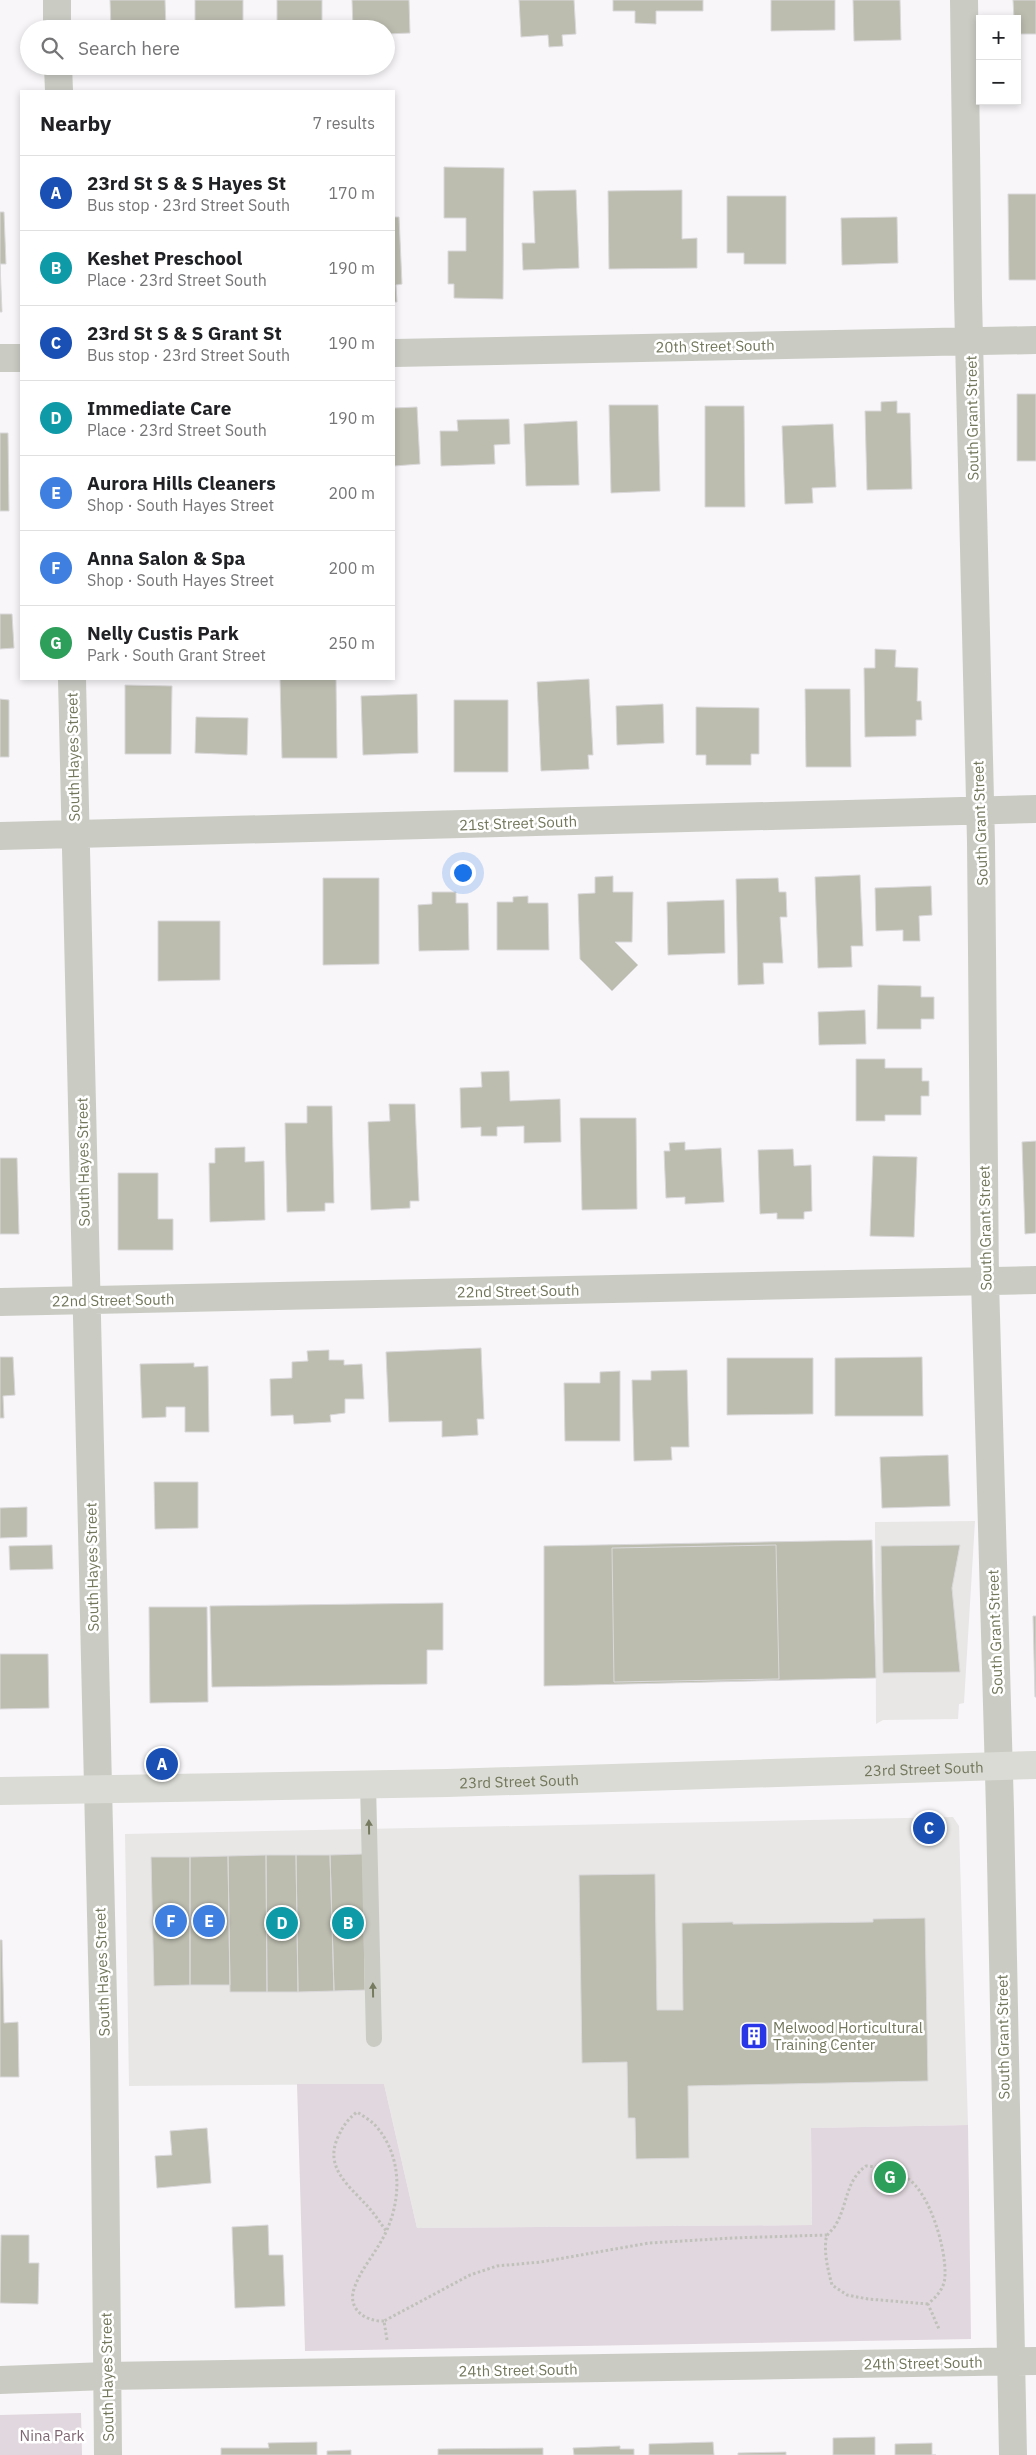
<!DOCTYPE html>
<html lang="en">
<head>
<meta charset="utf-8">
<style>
  body { margin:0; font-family:"IBM Plex Sans",sans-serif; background:#f6f6f6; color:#202124 }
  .controls { position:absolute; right:15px; top:15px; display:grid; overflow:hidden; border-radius:0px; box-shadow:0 2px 8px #0003 }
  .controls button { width:45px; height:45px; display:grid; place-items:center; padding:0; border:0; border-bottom:1px solid #e0e0e0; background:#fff; color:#202124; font:25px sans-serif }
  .you { position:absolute; left:462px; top:872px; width:18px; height:18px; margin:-12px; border:4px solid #fff; border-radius:50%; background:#1a73e8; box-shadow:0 0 0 8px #1a73e833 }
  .badge { display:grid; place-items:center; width:32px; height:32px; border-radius:50%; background:#0f766e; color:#fff; font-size:16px; font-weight:700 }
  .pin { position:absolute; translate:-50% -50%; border:2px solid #fff; box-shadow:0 1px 5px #0006 }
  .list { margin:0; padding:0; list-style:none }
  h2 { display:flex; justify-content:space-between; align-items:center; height:65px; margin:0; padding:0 20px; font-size:21px }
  h2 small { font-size:16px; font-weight:400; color:#757577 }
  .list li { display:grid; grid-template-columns:32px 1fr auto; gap:15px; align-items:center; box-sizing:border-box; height:75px; padding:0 20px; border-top:1px solid #e0e0e0 }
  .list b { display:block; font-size:19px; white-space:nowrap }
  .list p { margin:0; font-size:16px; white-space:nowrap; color:#757577 }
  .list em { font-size:16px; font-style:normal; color:#757577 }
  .icon { flex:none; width:28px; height:28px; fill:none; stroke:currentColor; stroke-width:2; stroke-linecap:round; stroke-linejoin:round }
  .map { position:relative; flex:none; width:1036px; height:2455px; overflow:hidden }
  .search { position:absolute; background:#fff; box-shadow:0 2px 8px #0003; left:20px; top:20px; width:375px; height:55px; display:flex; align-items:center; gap:12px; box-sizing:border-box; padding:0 18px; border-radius:28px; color:#757577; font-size:19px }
  .panel { position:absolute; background:#fff; box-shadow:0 2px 8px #0003; left:20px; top:90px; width:375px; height:590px; border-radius:0px }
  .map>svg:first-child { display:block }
  .built { fill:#e8e7e6 }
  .green { fill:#e1d7de }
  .building { fill:#bcbdaf; stroke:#dad8da }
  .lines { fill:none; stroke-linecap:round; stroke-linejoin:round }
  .path { stroke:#c0c1bb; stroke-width:3; stroke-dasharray:2.5 2.5; stroke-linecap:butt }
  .lane { stroke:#caccc4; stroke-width:16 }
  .street { stroke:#caccc4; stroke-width:28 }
  .secondary { stroke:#dadbd4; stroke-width:28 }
  .oneway { fill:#767a5f }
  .labels { text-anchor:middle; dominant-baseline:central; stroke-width:5; stroke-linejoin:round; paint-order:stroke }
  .street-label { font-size:15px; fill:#72765a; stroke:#fff }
  .poi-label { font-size:15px; fill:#72765a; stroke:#fff; text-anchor:start }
  .park-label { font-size:15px; fill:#7f6673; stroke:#fff }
</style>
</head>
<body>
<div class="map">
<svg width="1036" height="2455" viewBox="0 0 1036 2455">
  <rect width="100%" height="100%" fill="#f8f6f9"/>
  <path class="built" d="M975,1521L964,1703L959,1704L958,1719L883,1720L876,1724L875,1522Z
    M953,1817L959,1826L968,2125L811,2128L812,2225L417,2228L384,2084L129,2086L125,1834Z"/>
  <path class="green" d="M297,2084H384L417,2228L812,2225L811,2128L968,2125L971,2339L305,2351Z
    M81,2413L82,2455H0V2415Z"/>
  <path class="building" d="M110,0H165L166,29H111Z
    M195,0H243V29H195Z
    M277,0H322V29H277Z
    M352,0H409L410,33L386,34V29H353Z
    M519,0H574L576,34L562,35L563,46L549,47L548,35L521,37Z
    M613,0H703V11H656V24L635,23V11H613Z
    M771,0H835V30L771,31Z
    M853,0H900L901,40L854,41Z
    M1013,0H1036V34H1017V19H1014Z
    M444,167L504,168L503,299L454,298V284H448V251H466V218H444Z
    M576,190L579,268L523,270L522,243H535L533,191Z
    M682,190V239L697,238V268L609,269L608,191Z
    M1008,194H1036V280H1009Z
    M727,196H786V264H744V253H727Z
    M0,212H4L6,264H0L2,312H0Z
    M394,217H399L402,284L396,285L397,302H394Z
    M897,217L898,263L842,265L841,218Z
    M1017,394H1036V461H1017Z
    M897,401V413H910L912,489L867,490L865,411H881V402Z
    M609,405H658L660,491L611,493Z
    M705,406H744L745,507H705Z
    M417,407L420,464L394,466V408Z
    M509,419L510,444L494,445L495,464L441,466L440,431H458L457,420Z
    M577,421L579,485L526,486L524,424Z
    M833,424L836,487L812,488L813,503L785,504L782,426Z
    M0,433H8L9,511H0Z
    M0,614H12L14,648L0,649Z
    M875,649L896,650L895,667L918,668L917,701H921L922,720H916V736L865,737L864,668H875Z
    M280,679H336L337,758H282Z
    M589,679L593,755H588L589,769L541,771L537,682Z
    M125,685L172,686L171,754H125Z
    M805,689H850L851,767H806Z
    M417,694L418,753L363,755L361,696Z
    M0,699L9,700V757H0Z
    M454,700H508V772H454Z
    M663,704L664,743L617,745L616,706Z
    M696,707L759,708V754H751V765H706V755H696Z
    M196,717L248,718L247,755L195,753Z
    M860,875L863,946H851L852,967L818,968L815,877Z
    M613,876V892H633L632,942H615L638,965L612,991L580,959L578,894L595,893V877Z
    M323,878H379V964L323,965Z
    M778,878L779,892H786L787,917H780L783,963H763L764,984L738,985L736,879Z
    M931,886L932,915L919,916L920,941H903V930L876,931L875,888Z
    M432,892H456V903H468L469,950L419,951L418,905L432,904Z
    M528,896V903H548L549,950H497V902H513V897Z
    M724,900L725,953L668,955L667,902Z
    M158,921H220V980L158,981Z
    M878,985L921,986V997H934V1019H921V1029H877Z
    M865,1010L866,1044L819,1045L818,1012Z
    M856,1059H885V1068H922V1081H929V1096H921V1115H885V1121H856Z
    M509,1071L510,1101L560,1099L561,1142L524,1143V1126L497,1127V1136H481V1127L461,1128L460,1088L482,1087L481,1072Z
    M389,1104H415L419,1201H410V1208L371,1210L368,1122L390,1121Z
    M307,1106H332L334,1203H325V1211L287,1212L285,1123H307Z
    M580,1118H636L637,1209L582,1210Z
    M1036,1141V1233L1025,1234L1022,1142Z
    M685,1142V1150L721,1148L724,1202L685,1204V1197L666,1198L664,1151H670L669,1143Z
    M245,1147V1162L264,1161L265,1220L210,1222L209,1163H215V1148Z
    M793,1149L794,1166L811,1165L812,1211L804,1212V1219H777V1213L760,1214L758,1150Z
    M873,1156L917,1157L914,1237L870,1236Z
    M0,1158H17L19,1234H0Z
    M118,1173H158V1219H173V1250H118Z
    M481,1348L484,1419H477L478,1435L442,1437V1421L389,1422L386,1352Z
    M329,1350V1360H344V1365L362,1364L364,1399H345V1413L330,1415L331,1422L294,1424L293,1415L271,1416L270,1379L292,1378V1362L308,1361L307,1351Z
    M0,1357H13L15,1395L3,1396L4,1418H0Z
    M922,1357L923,1416H835V1358Z
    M727,1358H813V1414L727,1415Z
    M194,1363V1367L208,1366L209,1432H185V1407H166V1417L142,1418L140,1364Z
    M687,1370L689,1447H671L672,1460L634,1461L632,1380H651V1371Z
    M620,1371V1441H565L564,1383H600V1372Z
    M948,1455L950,1506L882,1508L880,1457Z
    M154,1482H198V1528L155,1529Z
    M27,1507V1537L0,1538V1508Z
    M872,1540L876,1678L544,1686V1546Z
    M52,1545L53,1569L10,1570L9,1546Z
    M776,1545L779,1679L614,1682L612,1548Z
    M960,1545L952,1588L960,1672L883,1673L881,1546Z
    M443,1603V1650H427V1684L212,1687L210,1606Z
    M149,1607H207L208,1702L150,1703Z
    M1033,1616H1036V1697H1035Z
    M0,1654H48L49,1708L0,1709Z
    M363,1854L365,1990L334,1991L330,1855Z
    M266,1855L267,1992H230L228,1856Z
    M266,1855H296L298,1992H267Z
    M296,1855H330L334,1991L298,1992Z
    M228,1856L230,1985H190V1857Z
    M151,1857H190V1985L154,1986Z
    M655,1874L657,2010H683L682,1923L733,1922V1924L873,1922V1919L925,1918L928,2081L688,2086L689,2158L636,2159L635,2118H628L627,2062L582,2063L579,1875Z
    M0,1940H2L4,2023L18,2022L19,2077H0Z
    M207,2128L211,2183L157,2188L155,2156L172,2155L170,2131Z
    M268,2225L269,2255H283L285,2306L235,2308L232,2227Z
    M1,2235H29V2263H39L38,2304L0,2303Z
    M875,2437V2455H833V2438Z
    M317,2442V2455H221V2448H269L268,2443Z
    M713,2442L714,2455H649V2444Z
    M932,2443V2455H936H895V2444Z
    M620,2446V2449H634V2455H574L573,2448Z
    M543,2448V2455H438V2449Z
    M351,2450V2455H327V2451Z
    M786,2452V2455H738V2453Z"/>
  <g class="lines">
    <path class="path" d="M928,2304L868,2299L847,2295L832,2285C828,2270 824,2254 826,2239C827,2233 832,2231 835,2226C848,2205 845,2181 866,2166C881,2167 894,2170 907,2178C930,2193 946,2248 945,2275C945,2288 937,2296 928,2304L939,2329
      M384,2321C367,2322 347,2310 354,2289C360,2270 375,2254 384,2236C402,2201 403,2156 375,2125C370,2120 363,2116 357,2112C347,2120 343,2126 338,2137C323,2169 352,2188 370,2209C376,2216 381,2224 387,2232
      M387,2340L384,2321L470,2275L497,2266L541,2262L649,2243L732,2238L827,2235"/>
    <path class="lane" d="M368,1784L374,2039"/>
    <path class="street" d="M57,0V29
      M964,0L968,298L981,842L985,1281L1000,1810L1013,2455
      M58,66L59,91
      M394,353L1036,340
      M0,358H21
      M72,679L104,2042L108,2455
      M0,836L1036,809
      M0,1302L1036,1280
      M0,2380L106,2376L1036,2361"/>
    <path class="secondary" id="s1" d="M0,1791L447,1783L1036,1765"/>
  </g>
  <defs><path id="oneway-solid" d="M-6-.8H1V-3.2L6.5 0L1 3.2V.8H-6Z" transform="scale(1.25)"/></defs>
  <g class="oneway">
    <use href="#oneway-solid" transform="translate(369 1827) rotate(-91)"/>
    <use href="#oneway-solid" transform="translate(373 1990) rotate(-91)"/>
  </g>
  <defs>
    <symbol id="building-square" viewBox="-11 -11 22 22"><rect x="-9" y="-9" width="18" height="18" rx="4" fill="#2836e7" stroke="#fff"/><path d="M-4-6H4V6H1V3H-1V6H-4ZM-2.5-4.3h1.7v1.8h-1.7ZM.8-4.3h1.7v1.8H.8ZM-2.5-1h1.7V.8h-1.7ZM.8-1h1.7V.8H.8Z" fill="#fff"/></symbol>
  </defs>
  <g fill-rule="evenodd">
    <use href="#building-square" x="738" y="2020" width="32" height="32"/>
  </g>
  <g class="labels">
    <g class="street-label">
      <text transform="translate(715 346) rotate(-1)">20th Street South</text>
      <text transform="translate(972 418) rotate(-91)">South Grant Street</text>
      <text transform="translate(73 757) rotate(-91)">South Hayes Street</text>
      <text transform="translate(518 823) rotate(-2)">21st Street South</text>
      <text transform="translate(980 823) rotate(-92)">South Grant Street</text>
      <text transform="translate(83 1162) rotate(-91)">South Hayes Street</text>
      <text transform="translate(985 1228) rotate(-91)">South Grant Street</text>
      <text transform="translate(518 1291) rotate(-1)">22nd Street South</text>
      <text transform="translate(113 1300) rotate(-1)">22nd Street South</text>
      <text transform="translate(92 1567) rotate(-91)">South Hayes Street</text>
      <text transform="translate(995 1632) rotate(-92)">South Grant Street</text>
      <text stroke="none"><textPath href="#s1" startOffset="924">23rd Street South</textPath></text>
      <text stroke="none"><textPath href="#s1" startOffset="519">23rd Street South</textPath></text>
      <text transform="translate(102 1972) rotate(-92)">South Hayes Street</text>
      <text transform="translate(1003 2037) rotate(-91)">South Grant Street</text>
      <text transform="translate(923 2363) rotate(-1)">24th Street South</text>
      <text transform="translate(518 2370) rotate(-1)">24th Street South</text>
      <text transform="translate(107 2377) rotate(-91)">South Hayes Street</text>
    </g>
    <g class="poi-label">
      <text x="773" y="2027">Melwood Horticultural<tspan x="773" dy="17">Training Center</tspan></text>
    </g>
    <g class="park-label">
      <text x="52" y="2435">Nina Park</text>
    </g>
  </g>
</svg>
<div class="controls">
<button>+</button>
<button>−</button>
</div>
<div class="you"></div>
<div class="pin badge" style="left:162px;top:1764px;background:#1a4fb4">A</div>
<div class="pin badge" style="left:348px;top:1923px;background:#0f9aa8">B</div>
<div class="pin badge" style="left:929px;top:1828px;background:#1a4fb4">C</div>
<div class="pin badge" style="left:282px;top:1923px;background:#0f9aa8">D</div>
<div class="pin badge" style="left:209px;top:1921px;background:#3f7fe0">E</div>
<div class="pin badge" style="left:171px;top:1921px;background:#3f7fe0">F</div>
<div class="pin badge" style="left:890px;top:2177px;background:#2e9e5b">G</div>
<div class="search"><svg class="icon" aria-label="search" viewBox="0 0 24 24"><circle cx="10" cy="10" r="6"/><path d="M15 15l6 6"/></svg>Search here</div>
<section class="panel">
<h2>Nearby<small>7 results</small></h2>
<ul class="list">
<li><span class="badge" style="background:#1a4fb4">A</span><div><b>23rd St S &amp; S Hayes St</b><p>Bus stop · 23rd Street South</p></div><em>170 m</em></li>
<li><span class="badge" style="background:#0f9aa8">B</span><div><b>Keshet Preschool</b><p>Place · 23rd Street South</p></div><em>190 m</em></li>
<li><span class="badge" style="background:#1a4fb4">C</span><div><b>23rd St S &amp; S Grant St</b><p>Bus stop · 23rd Street South</p></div><em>190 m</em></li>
<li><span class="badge" style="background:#0f9aa8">D</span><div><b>Immediate Care</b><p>Place · 23rd Street South</p></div><em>190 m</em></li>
<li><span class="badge" style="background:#3f7fe0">E</span><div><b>Aurora Hills Cleaners</b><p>Shop · South Hayes Street</p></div><em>200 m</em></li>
<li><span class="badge" style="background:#3f7fe0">F</span><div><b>Anna Salon &amp; Spa</b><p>Shop · South Hayes Street</p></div><em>200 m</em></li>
<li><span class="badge" style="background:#2e9e5b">G</span><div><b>Nelly Custis Park</b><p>Park · South Grant Street</p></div><em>250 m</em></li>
</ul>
</section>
</div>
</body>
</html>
